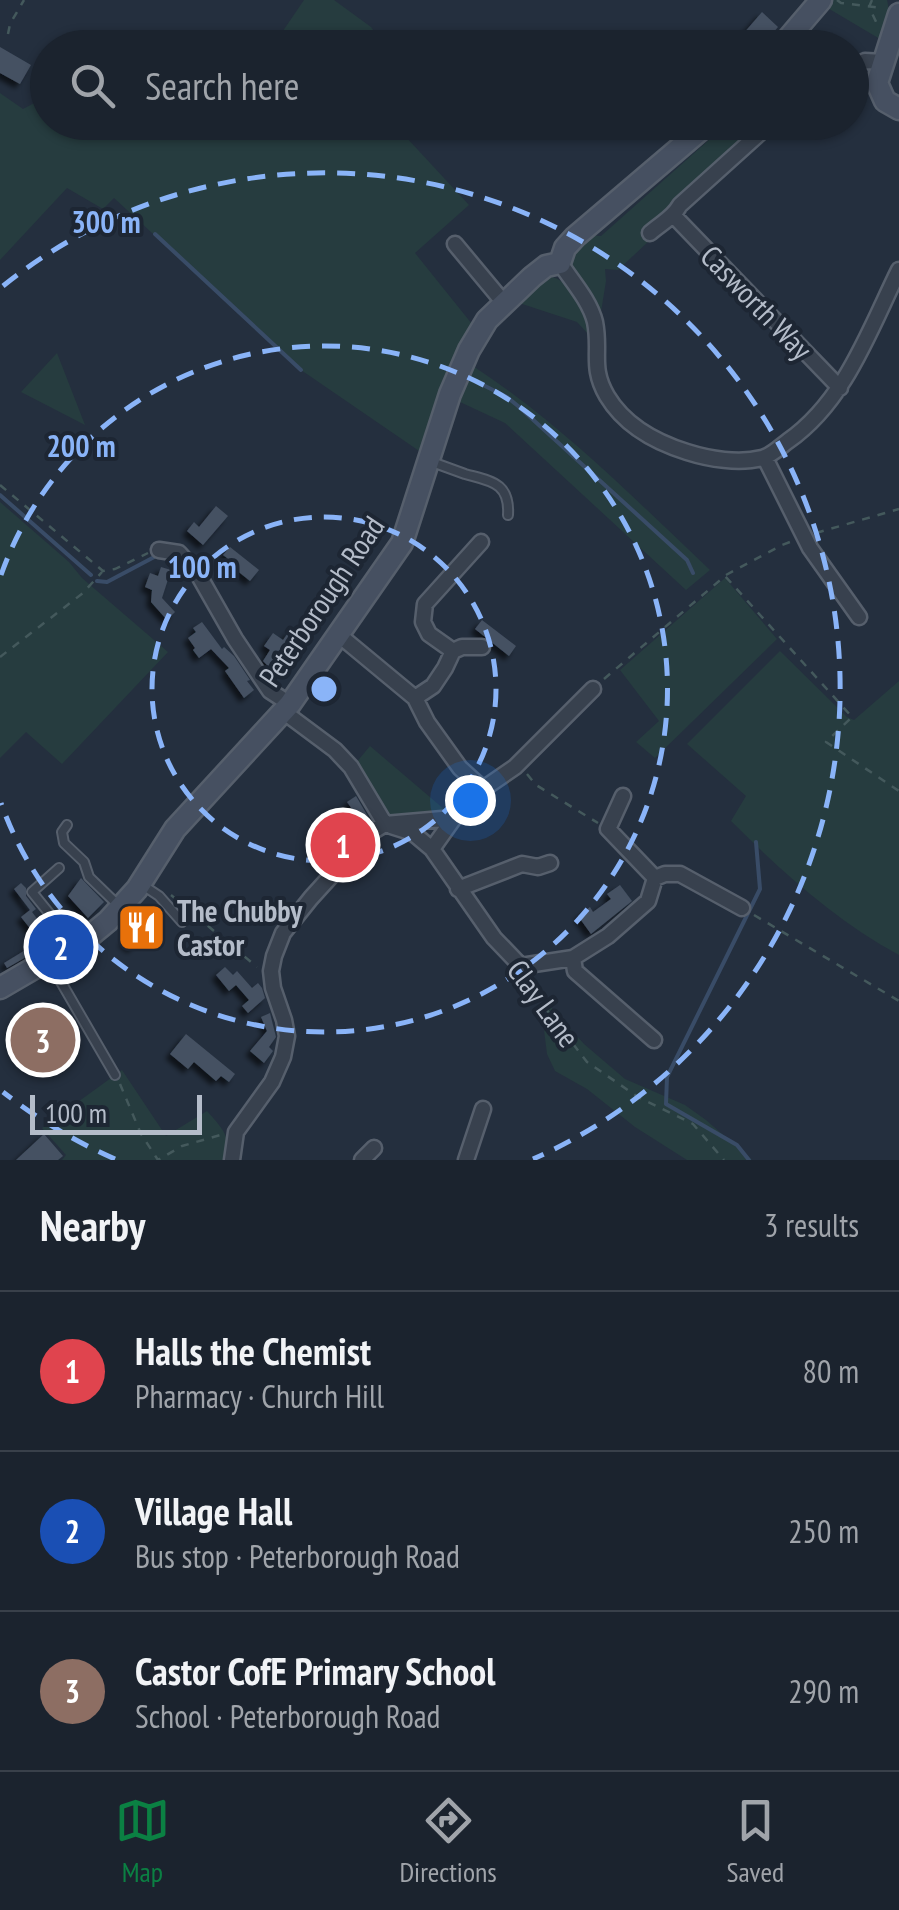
<!DOCTYPE html>
<html lang="en">
<head>
<meta charset="utf-8">
<style>
  body { margin:0; font-family:"PT Sans Narrow",sans-serif; background:#242b36; color:#f1f3f6 }
  .scale { position:absolute; left:30px; bottom:25px; width:172px; box-sizing:border-box; padding-left:10px; border:5px solid #b4bcc9; border-top:0; font-size:28px; line-height:35px; white-space:nowrap; color:#b4bcc9; -webkit-text-stroke:8px #1d2633; paint-order:stroke }
  .you { position:absolute; left:470px; top:800px; width:35px; height:35px; margin:-25px; border:8px solid #fff; border-radius:50%; background:#1a73e8; box-shadow:0 0 0 15px #1a73e833 }
  .badge { display:grid; place-items:center; width:65px; height:65px; border-radius:50%; background:#0b8043; color:#fff; font-size:32px; font-weight:700 }
  .pin { position:absolute; translate:-50% -50%; border:5px solid #fff; box-shadow:0 2px 10px #0006 }
  .list { margin:0; padding:0; list-style:none }
  h2 { display:flex; justify-content:space-between; align-items:center; height:130px; margin:0; padding:0 40px; font-size:42px }
  h2 small { font-size:32px; font-weight:400; color:#a0a4aa }
  .list li { display:grid; grid-template-columns:65px 1fr auto; gap:30px; align-items:center; box-sizing:border-box; height:160px; padding:0 40px; border-top:2px solid #39404a }
  .list b { display:block; font-size:38px; white-space:nowrap }
  .list p { margin:0; font-size:32px; white-space:nowrap; color:#a0a4aa }
  .list em { font-size:32px; font-style:normal; color:#a0a4aa }
  .icon { flex:none; width:55px; height:55px; fill:none; stroke:currentColor; stroke-width:2; stroke-linecap:round; stroke-linejoin:round }
  .map { position:relative; flex:none; width:899px; height:1160px; overflow:hidden }
  .search { position:absolute; background:#1b232e; box-shadow:0 2px 8px #0004; left:30px; right:30px; top:30px; height:110px; display:flex; align-items:center; gap:25px; box-sizing:border-box; padding:0 35px; border-radius:55px; color:#a0a4aa; font-size:38px }
  .sheet { height:610px; background:#1b232e }
  nav { display:flex; justify-content:space-around; align-items:center; box-sizing:border-box; height:140px; border-top:2px solid #39404a; background:#1b232e; font-size:28px; color:#a0a4aa }
  nav a { display:grid; justify-items:center; gap:5px }
  nav .on { color:#0b8043 }
  .map>svg:first-child { display:block }
  .green { fill:#263c3f }
  .lines { fill:none; stroke-linecap:round; stroke-linejoin:round }
  .stream { stroke:#394c67; stroke-width:4 }
  .building { fill:#455162; filter:url(#shadow) }
  .lane-casing { stroke:#565f6c; stroke-width:12 }
  .street-casing { stroke:#565f6c; stroke-width:19 }
  .secondary-casing { stroke:#565f6c; stroke-width:25 }
  .path { stroke:#44595c; stroke-width:2.5; stroke-dasharray:8 8; stroke-linecap:butt }
  .lane { stroke:#38414e; stroke-width:8 }
  .street { stroke:#38414e; stroke-width:14 }
  .secondary { stroke:#465061; stroke-width:20 }
  .ring { fill:none; stroke:#8ab4f8; stroke-width:5; stroke-dasharray:18 12 }
  .labels { text-anchor:middle; dominant-baseline:central; stroke-width:8; stroke-linejoin:round; paint-order:stroke }
  .street-label { font-size:30px; fill:#b4bcc9; stroke:#1d2633 }
  .poi-label { font-size:30px; font-weight:bold; fill:#b4bcc9; stroke:#1d2633; text-anchor:start }
  .centre { fill:#8ab4f8; stroke:#1d2633; stroke-width:5 }
  .ring-label { font-size:30px; text-anchor:middle; font-weight:bold; fill:#8ab4f8; stroke:#1d2633; stroke-width:8; stroke-linejoin:round; paint-order:stroke }
</style>
</head>
<body>
<div class="map">
<svg width="899" height="1160" viewBox="0 0 899 1160">
  <defs>
    <filter id="shadow"><feDropShadow dx="-4.5" dy="4.5" stdDeviation="2.5" flood-color="#0009"/></filter>
  </defs>
  <rect width="100%" height="100%" fill="#242f3e"/>
  <path class="green" d="M304,0H334L371,27L385,47H272Z
    M832,0H887L890,15L885,42L826,7Z
    M47,92L48,122L393,123L469,205L415,253L472,324L453,361L425,455L301,370L114,198L103,209L67,188L0,260V93L23,109L40,100Z
    M728,123H766L643,232L649,241L618,270L605,269L606,281L601,312L569,268L568,257L587,235L601,236Z
    M548,276C572,279 586,314 590,336L577,322L516,302Z
    M57,353L85,425L21,392Z
    M473,366C560,423 635,499 710,570L686,590L505,423L460,402Z
    M0,502L69,562L82,578L168,652L62,764L26,732L0,758Z
    M725,578L777,639L655,758L636,742L659,721L620,670Z
    M780,651L847,717L854,720L899,681V955C836,921 781,871 731,821L746,796L687,744Z
    M370,746L451,815L390,819L355,764Z
    M549,1005L584,1044L625,1079L685,1105L706,1120L752,1160H687L635,1127L587,1089L555,1071L547,1054L544,1030Z
    M122,1070L166,1136L207,1111C223,1129 230,1135 228,1160H62L66,1155L42,1128Z"/>
  <g class="lines">
    <path class="stream" d="M155,234L301,370
      M481,384L507,397L518,406L687,560L693,573
      M0,495L91,575
      M166,557L188,571
      M97,581L107,582L158,555
      M749,1160L737,1145L666,1104L667,1077L760,889L756,842"/>
  </g>
  <path class="building" d="M762,12L778,27L760,48H738L747,38L743,34Z
    M0,47L31,65L20,84L0,73Z
    M216,506L228,516L203,545L187,531L194,522L199,527Z
    M230,547L259,570L250,581L225,561L227,558L223,555Z
    M161,567L171,570L162,598L175,612L167,620L151,602L152,590L145,587L150,573L158,576Z
    M482,620L516,646L509,656L475,629Z
    M202,622L222,649L224,647L234,656L250,680L247,681L254,690L244,698L225,671L229,668L211,649L199,658L193,650L195,648L188,638L196,632L193,628Z
    M290,630L301,638L287,657L281,652L270,668L263,661L270,650L264,646L273,633L283,640Z
    M356,796L370,820L342,849L329,839L336,829L342,834L357,816L347,802Z
    M81,878L104,902L88,918L68,896Z
    M21,883L26,888V896L36,909L32,912L54,941L7,968L4,963L40,941L21,917L30,910L14,889Z
    M620,885L632,901L591,934L578,916L590,907L593,912L611,899L607,894Z
    M153,905L161,912L132,949L123,942Z
    M225,967L233,975L237,971L252,988L258,983L262,988L265,998L248,1013L242,1006L249,1000L236,985L229,991L216,975Z
    M270,1013L276,1037L269,1047L273,1051L264,1063L250,1051L267,1031L261,1017Z
    M186,1034L235,1074L229,1082L221,1076L216,1081L194,1062L188,1069L170,1054Z
    M44,1134L63,1156L58,1160H16Z"/>
  <g class="lines">
    <defs>
      <path id="lane" d="M432,462C443,466 454,470 465,474C490,481 510,482 508,515
        M67,825L62,832L64,843L84,862L89,877L120,907
        M314,845L341,864
        M59,868L32,892L74,944
        M141,884L159,896L182,922
        M50,963L115,1075"/>
      <path id="street" d="M852,68L865,61L883,62
        M674,216L840,388
        M650,233C661,223 673,218 680,205L772,122
        M455,244L504,303
        M560,263C572,281 590,301 595,322C601,352 590,367 607,396C625,426 655,442 687,452C709,459 739,464 762,458C771,456 780,447 788,441C845,401 869,331 899,270
        M765,458L810,548L859,617
        M159,550L179,553L198,574L235,639L270,691L290,704
        M339,635L415,698L427,722L460,768L483,789
        M453,651L429,634L423,622L425,604L481,542
        M415,698L433,686L445,668L453,651L462,647H482
        M284,712L335,750L351,767L385,824
        M623,796L608,829L655,878
        M391,826L413,833L432,849L494,938L521,966L573,958L575,971L654,1040
        M432,849L454,818L483,789L515,767L593,689
        M458,889L522,864L538,867L550,863
        M573,958L608,936L648,901L655,878L665,874H680L742,908
        M232,1160L236,1132L272,1082L283,1057L287,1036L284,1020L273,988L271,971L274,956L283,933L311,898L370,833L385,824L454,818
        M362,1160L374,1148
        M466,1160L483,1109"/>
      <path id="secondary" d="M899,14L877,83L885,101L899,109
        M780,48L821,0
        M0,988L91,935L108,921L137,889L175,829L290,704L402,543L450,394L469,350L487,320L532,277L546,266L560,263L565,248L575,237L710,122"/>
    </defs>
    <use href="#lane" class="lane-casing"/>
    <use href="#street" class="street-casing"/>
    <use href="#secondary" class="secondary-casing"/>
    <path class="path" d="M837,0L841,3L883,8
      M872,0L869,7L878,26
      M8,34L10,24L24,0
      M0,485L103,571L115,569L148,553
      M816,533L899,509
      M726,575L782,545L795,540
      M0,657L83,593L102,572
      M604,679L725,576L852,717L826,742L899,791
      M527,774L536,785L598,823
      M171,895L257,967
      M754,915L899,1001
      M527,979L536,996L587,1062L638,1097L693,1124L724,1160
      M120,1084L141,1134L158,1160L182,1146L224,1134"/>
    <use href="#lane" class="lane"/>
    <use href="#street" class="street"/>
    <use href="#secondary" class="secondary"/>
  </g>
  <g class="ring">
    <circle cx="324" cy="689" r="172"/>
    <path d="M1 575A343 343 0 1 1 1 803"/>
    <path d="M115 1159A515 515 0 0 1 3 1092M3 286A515 515 0 1 1 533 1159"/>
  </g>
  <defs>
    <symbol id="restaurant-square" viewBox="-11 -11 22 22"><rect x="-9" y="-9" width="18" height="18" rx="4" fill="#e8710a" stroke="#1d2633"/><path d="M-5-6h1v4h1v-4h1v4h1v-4h1v5L-1.5 .5V6h-2V.5L-5-1ZM5-6V6H3V1.5H1.5Q1.5-4 5-6Z" fill="#fff"/></symbol>
  </defs>
  <g fill-rule="evenodd">
    <use href="#restaurant-square" x="114" y="900" width="55" height="55"/>
  </g>
  <g class="labels">
    <g class="street-label">
      <text transform="translate(757 302) rotate(46)">Casworth Way</text>
      <text transform="translate(321 601) rotate(-56)">Peterborough Road</text>
      <text transform="translate(544 1003) rotate(54)">Clay Lane</text>
    </g>
    <g class="poi-label">
      <text x="177" y="910">The Chubby<tspan x="177" dy="34">Castor</tspan></text>
    </g>
  </g>
  <circle cx="324" cy="689" r="15" class="centre"/>
  <g class="ring-label">
    <text x="106" y="233">300 m</text>
    <text x="81" y="457">200 m</text>
    <text x="202" y="578">100 m</text>
  </g>
</svg>
<div class="scale">100 m</div>
<div class="you"></div>
<div class="pin badge" style="left:343px;top:845px;background:#e0444e">1</div>
<div class="pin badge" style="left:61px;top:947px;background:#1a4fb4">2</div>
<div class="pin badge" style="left:43px;top:1040px;background:#8d6e63">3</div>
<div class="search"><svg class="icon" aria-label="search" viewBox="0 0 24 24"><circle cx="10" cy="10" r="6"/><path d="M15 15l6 6"/></svg>Search here</div>
</div>
<section class="sheet">
<h2>Nearby<small>3 results</small></h2>
<ul class="list">
<li><span class="badge" style="background:#e0444e">1</span><div><b>Halls the Chemist</b><p>Pharmacy · Church Hill</p></div><em>80 m</em></li>
<li><span class="badge" style="background:#1a4fb4">2</span><div><b>Village Hall</b><p>Bus stop · Peterborough Road</p></div><em>250 m</em></li>
<li><span class="badge" style="background:#8d6e63">3</span><div><b>Castor CofE Primary School</b><p>School · Peterborough Road</p></div><em>290 m</em></li>
</ul>
</section>
<nav>
<a class="on"><svg class="icon" aria-label="map" viewBox="0 0 24 24"><path d="M3 6l6-2 6 2 6-2v14l-6 2-6-2-6 2zM9 4v14M15 6v14"/></svg>Map</a>
<a><svg class="icon" aria-label="directions" viewBox="0 0 24 24"><path d="M12 3l9 9-9 9-9-9zM9 14v-3h6M13 9l2 2-2 2"/></svg>Directions</a>
<a><svg class="icon" aria-label="saved" viewBox="0 0 24 24"><path d="M7 4h10v16l-5-4-5 4z"/></svg>Saved</a>
</nav>
</body>
</html>
